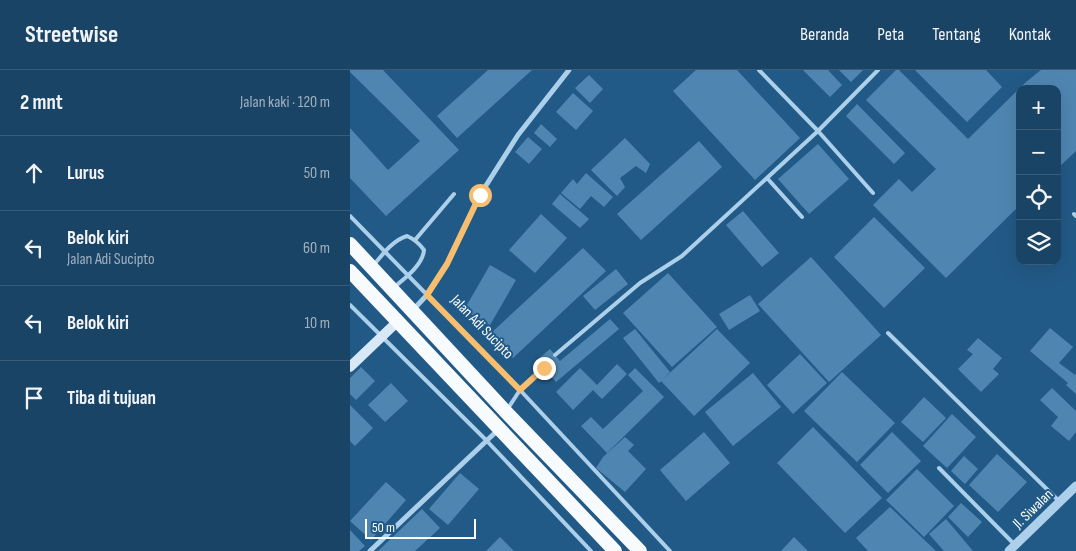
<!DOCTYPE html>
<html lang="id">
<head>
<meta charset="utf-8">
<style>
  body { margin:0; font-family:"Sofia Sans Condensed",sans-serif; background:#234b6b; color:#f1f3f6 }
  .controls { position:absolute; right:15px; top:15px; display:grid; overflow:hidden; border-radius:10px; box-shadow:0 5px 20px #0002 }
  .controls button { width:45px; height:45px; display:grid; place-items:center; padding:0; border:0; border-bottom:1px solid #385c79; background:#1a4465; color:#f1f3f6; font:25px sans-serif }
  .scale { position:absolute; left:15px; bottom:12px; width:111px; box-sizing:border-box; padding-left:5px; border:2px solid #fff; border-top:0; font-size:14px; line-height:18px; white-space:nowrap; color:#fff; -webkit-text-stroke:4px #225a87; paint-order:stroke }
  .stop { position:absolute; width:15px; height:15px; margin:-11px; border:4px solid #f6be6e; border-radius:50%; background:#fff }
  .stop.end { background:#f6be6e; border-color:#fff; box-shadow:0 1px 5px #0008 }
  .list { margin:0; padding:0; list-style:none }
  h2 { display:flex; justify-content:space-between; align-items:center; height:65px; margin:0; padding:0 20px; font-size:21px }
  h2 small { font-size:16px; font-weight:400; color:#9fb0bf }
  .list li { display:grid; grid-template-columns:32px 1fr auto; gap:15px; align-items:center; box-sizing:border-box; height:75px; padding:0 20px; border-top:1px solid #385c79 }
  .list b { display:block; font-size:19px; white-space:nowrap }
  .list p { margin:0; font-size:16px; white-space:nowrap; color:#9fb0bf }
  .list em { font-size:16px; font-style:normal; color:#9fb0bf }
  .icon { flex:none; width:28px; height:28px; fill:none; stroke:currentColor; stroke-width:2; stroke-linecap:round; stroke-linejoin:round }
  .map { position:relative; flex:none; width:726px; height:481px; overflow:hidden }
  header { display:flex; align-items:center; gap:30px; box-sizing:border-box; height:70px; padding:0 25px; background:#1a4465; border-bottom:1px solid #385c79 }
  header strong { font-size:24px }
  nav { display:flex; gap:28px; margin-inline-start:auto; font-size:18px }
  main { display:flex }
  aside { flex:1; background:#1a4465 }
  .map>svg:first-child { display:block }
  .building { fill:#4f86b1 }
  .lines { fill:none; stroke-linecap:round; stroke-linejoin:round }
  .service { stroke:#accfea; stroke-width:4 }
  .minor { stroke:#accfea; stroke-width:5 }
  .tertiary { stroke:#accfea; stroke-width:9 }
  .secondary { stroke:#d7e9f8; stroke-width:10 }
  .trunk { stroke:#f8fbfe; stroke-width:14 }
  .route { stroke:#f6be6e; stroke-width:6 }
  .labels { text-anchor:middle; dominant-baseline:central; stroke-width:4; stroke-linejoin:round; paint-order:stroke }
  .street-label { font-size:15px; fill:#fff; stroke:#225a87 }
</style>
</head>
<body>
<header>
<strong>Streetwise</strong>
<nav><a>Beranda</a><a>Peta</a><a>Tentang</a><a>Kontak</a></nav>
</header>
<main>
<aside>
<h2>2 mnt<small>Jalan kaki · 120 m</small></h2>
<ul class="list">
<li><svg class="icon" aria-label="ahead" viewBox="0 0 24 24"><path d="M12 20V5M6 11l6-6 6 6"/></svg><div><b>Lurus</b></div><em>50 m</em></li>
<li><svg class="icon" aria-label="left" viewBox="0 0 24 24"><path d="M17 20v-9H6M10 6l-5 5 5 5"/></svg><div><b>Belok kiri</b><p>Jalan Adi Sucipto</p></div><em>60 m</em></li>
<li><svg class="icon" aria-label="left" viewBox="0 0 24 24"><path d="M17 20v-9H6M10 6l-5 5 5 5"/></svg><div><b>Belok kiri</b></div><em>10 m</em></li>
<li><svg class="icon" aria-label="arrive" viewBox="0 0 24 24"><path d="M6 21V4h12l-3 4 3 4H6"/></svg><div><b>Tiba di tujuan</b></div></li>
</ul>
</aside>
<div class="map">
<svg width="726" height="481" viewBox="0 0 726 481">
  <rect width="100%" height="100%" fill="#225a87"/>
  <path class="building" d="M0,0H33L109,80L36,146L0,108V58L38,100L70,71L0,2Z
    M138,0H182L107,68L87,46Z
    M346,0H387L450,68L405,110L323,21Z
    M453,0H478L492,15L480,27Z
    M489,0H513L501,12Z
    M546,0H549L618,69L676,12L691,0H726V81L707,99V19H670V135L596,208L523,135L549,109L562,122L586,99L516,30Z
    M565,0H636L652,17L617,52Z
    M239,5L253,19L240,33L225,18Z
    M223,23L243,41L226,60L206,42Z
    M507,34L555,83L544,94L496,46Z
    M191,54L207,69L200,77L184,63Z
    M178,67L192,79L179,94L165,82Z
    M275,68L300,94L296,103L286,96L270,108L275,117L267,126L241,100Z
    M349,71L372,97L291,170L267,144Z
    M468,74L499,109L459,144L428,109Z
    M236,103L263,127L254,137L241,126L230,139L211,123L223,109L227,114Z
    M210,124L239,149L230,158L202,134Z
    M393,141L429,183L412,197L376,155Z
    M191,144L217,168L185,203L159,180Z
    M524,147L575,198L534,238L484,187Z
    M233,178L256,201L163,288L140,264Z
    M461,187L531,265L479,312L408,234Z
    M140,195L166,210L140,255L114,240Z
    M266,199L278,214L245,240L233,226Z
    M318,203L367,257L322,297L273,243Z
    M400,225L410,241L379,260L369,244Z
    M260,249L269,259L206,312L187,290L200,279L210,291Z
    M700,258L723,277L709,293L725,305L726,303V324L716,315L718,313L680,281Z
    M285,259L320,302L309,313L273,268Z
    M367,259L400,293L344,346L311,311Z
    M628,268L652,288L643,299L649,304L631,322L608,299L623,284L617,280Z
    M450,284L477,313L443,344L417,315Z
    M267,294L277,304L252,329L243,320L223,340L206,322L230,298L247,315Z
    M11,297L25,311L6,330L0,324V308Z
    M285,298L314,327L257,383L231,356L241,347L253,359L293,321L278,305Z
    M492,302L545,353L507,392L454,341Z
    M403,303L431,337L383,376L355,342Z
    M41,313L58,331L35,352L18,335Z
    M702,318L726,341V362L719,371L701,356L708,347L690,330Z
    M574,327L596,348L573,372L551,352Z
    M0,335L23,358L5,376L0,371Z
    M602,344L626,367L597,398L573,376Z
    M463,357L532,428L495,463L427,393Z
    M354,362L380,393L336,431L310,400Z
    M542,362L571,391L538,423L510,395Z
    M275,367L284,375L278,381L296,399L275,422L246,398L253,387Z
    M647,384L677,412L648,442L619,415Z
    M614,386L628,399L615,414L601,401Z
    M567,399L604,436L574,467L536,430Z
    M110,403L129,419L98,455L79,439Z
    M36,412L56,430L21,470L0,451Z
    M611,433L632,452L618,467L598,447Z
    M540,437L586,481H518L506,468Z
    M72,439L90,458L65,481H28Z
    M596,449L623,481H594L579,464Z
    M0,460L15,476L9,481H0Z
    M150,467L164,481H136Z
    M444,467L458,481H431Z"/>
  <g class="lines">
    <path class="service" d="M409,0L468,61L523,123
      M417,108L452,147
      M724,144L726,146
      M0,146L170,320L320,481
      M65,170L104,124
      M23,196C32,185 43,170 57,166C64,169 69,173 74,180C73,195 54,209 43,218
      M0,235L136,370L241,481
      M538,263L710,432
      M205,285L290,213L332,186L468,61L528,0
      M157,340L170,320L194,297
      M589,398L665,475"/>
    <path class="minor" d="M62,241L77,225L97,194L130,125L168,65L219,0
      M20,481L149,359"/>
    <path class="tertiary" d="M659,481L726,416"/>
    <path class="secondary" d="M0,297L47,252"/>
    <path class="trunk" d="M0,174L156,342L290,481
      M0,201L265,481"/>
  </g>
  <g class="lines">
    <path class="route" d="M130,125L97,194L77,225L170,320L194,298"/>
  </g>
  <g class="labels">
    <g class="street-label">
      <text transform="translate(132 257) rotate(46)">Jalan Adi Sucipto</text>
      <text transform="translate(683 439) rotate(-44)">Jl. Siwalan</text>
    </g>
  </g>
</svg>
<div class="controls">
<button>+</button>
<button>−</button>
<button><svg class="icon" aria-label="locate" viewBox="0 0 24 24"><circle cx="12" cy="12" r="6"/><path d="M12 2v4M12 18v4M2 12h4M18 12h4"/></svg></button>
<button><svg class="icon" aria-label="layers" viewBox="0 0 24 24"><path d="M12 4l9 5-9 5-9-5zM3 14l9 5 9-5"/></svg></button>
</div>
<div class="scale">50 m</div>
<div class="stop" style="left:130px;top:125px"></div>
<div class="stop end" style="left:194px;top:298px"></div>
</div>
</main>
</body>
</html>
